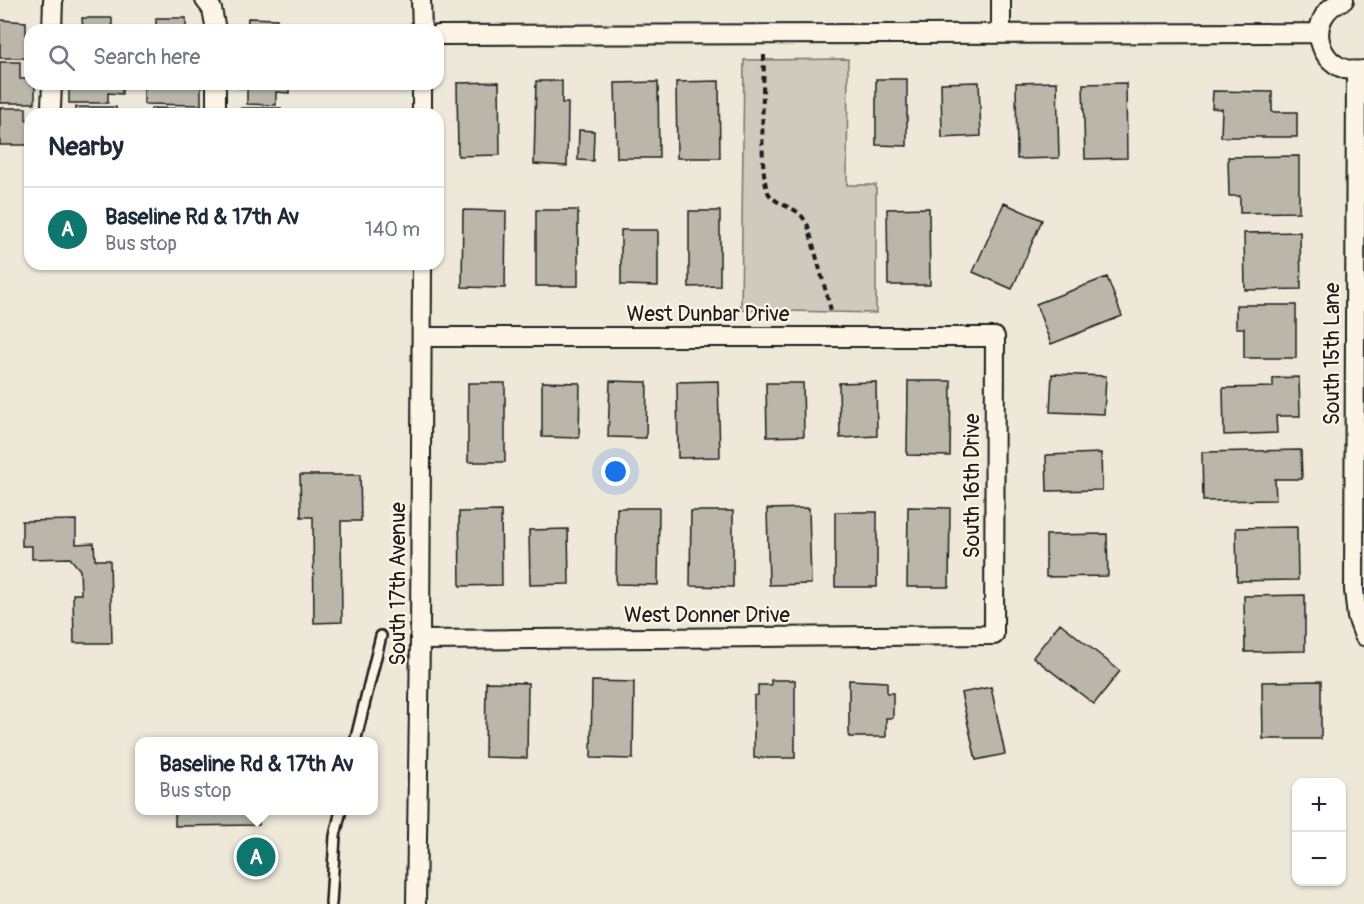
<!DOCTYPE html>
<html lang="en">
<head>
<meta charset="utf-8">
<style>
  body { margin:0; font-family:Pangolin,sans-serif; background:#f2f2f3; color:#1f2937 }
  .controls { position:absolute; right:18px; bottom:18px; display:grid; overflow:hidden; border-radius:12px; box-shadow:0 2px 4px #0004 }
  .controls button { width:54px; height:54px; display:grid; place-items:center; padding:0; border:0; border-bottom:2px solid #e0e1e3; background:#fff; color:#1f2937; font:30px sans-serif }
  .you { position:absolute; left:616px; top:472px; width:21px; height:21px; margin:-15px; border:4px solid #fff; border-radius:50%; background:#1a73e8; box-shadow:0 0 0 9px #1a73e833 }
  .badge { display:grid; place-items:center; width:39px; height:39px; border-radius:50%; background:#0f766e; color:#fff; font-size:20px; font-weight:700 }
  .pin { position:absolute; translate:-50% -50%; border:3px solid #fff; box-shadow:0 2px 6px #0006 }
  .popup { position:absolute; left:135px; top:737px; width:243px; height:78px; box-sizing:border-box; display:grid; place-content:center; border-radius:12px; background:#fff; filter:drop-shadow(0 2px 4px #0005); font-size:20px; white-space:nowrap; color:#747a83 }
  .popup b { font-size:22px; color:#1f2937 }
  .popup::after { content:''; position:absolute; left:50%; top:100%; margin-left:-12px; border:12px solid transparent; border-top-color:#fff }
  .list { margin:0; padding:0; list-style:none }
  h2 { display:flex; justify-content:space-between; align-items:center; height:78px; margin:0; padding:0 24px; font-size:26px }
  h2 small { font-size:20px; font-weight:400; color:#747a83 }
  .list li { display:grid; grid-template-columns:39px 1fr auto; gap:18px; align-items:center; box-sizing:border-box; height:84px; padding:0 24px; border-top:2px solid #e0e1e3 }
  .list b { display:block; font-size:22px; white-space:nowrap }
  .list p { margin:0; font-size:20px; white-space:nowrap; color:#747a83 }
  .list em { font-size:20px; font-style:normal; color:#747a83 }
  .icon { flex:none; width:33px; height:33px; fill:none; stroke:currentColor; stroke-width:2; stroke-linecap:round; stroke-linejoin:round }
  .map { position:relative; flex:none; width:1364px; height:904px; overflow:hidden }
  .search { position:absolute; background:#fff; box-shadow:0 2px 4px #0004; left:24px; top:24px; width:420px; height:66px; display:flex; align-items:center; gap:15px; box-sizing:border-box; padding:0 21px; border-radius:18px; color:#747a83; font-size:22px }
  .panel { position:absolute; background:#fff; box-shadow:0 2px 4px #0004; left:24px; top:108px; width:420px; height:162px; border-radius:18px }
  .map>svg:first-child { display:block }
  .green { fill:#cfcabd; stroke:#76736c; stroke-width:1.5 }
  .building { fill:#bab6aa; stroke:#1c1c1c; stroke-width:1.5 }
  .lines { fill:none; stroke-linecap:round; stroke-linejoin:round }
  .lane-casing { stroke:#1c1c1c; stroke-width:14 }
  .street-casing { stroke:#1c1c1c; stroke-width:22 }
  .path { stroke:#1c1c1c; stroke-width:4; stroke-dasharray:6 4.5; stroke-linecap:butt }
  .lane { stroke:#fcf5e5; stroke-width:9 }
  .street { stroke:#fcf5e5; stroke-width:18 }
  .labels { text-anchor:middle; dominant-baseline:central; stroke-width:4.5; stroke-linejoin:round; paint-order:stroke }
  .street-label { font-size:21px; fill:#1c1c1c; stroke:#fcf5e5 }
</style>
</head>
<body>
<div class="map">
<svg width="1364" height="904" viewBox="0 0 1364 904">
  <rect width="100%" height="100%" fill="#eee8d9"/>
  <filter id="ink" filterUnits="userSpaceOnUse"><feTurbulence type="fractalNoise" baseFrequency=".0167" numOctaves="2"/><feDisplacementMap in="SourceGraphic" scale="12" xChannelSelector="R" yChannelSelector="G"/><feConvolveMatrix kernelMatrix="1 2 1 2 8 2 1 2 1" color-interpolation-filters="sRGB"/></filter>
  <g filter="url(#ink)">
    <path class="green" d="M848,59L847,185H876V313L741,310L744,60Z"/>
    <path class="building" d="M82,18H112V30H83Z
      M156,18H186V30H143H156Z
      M248,18L277,19V30H247Z
      M1,20L26,22V35H30V58H0V22Z
      M0,62H20V79H30V84H35V103H0Z
      M876,79H907V146L876,145Z
      M536,81H562V103H568L567,166L534,164Z
      M719,81L720,158H677L676,82Z
      M499,82L500,155L458,156L457,83Z
      M658,82L659,158H617L615,83Z
      M979,82L981,136L942,138L941,83Z
      M1057,82L1059,158L1017,159L1016,83Z
      M1126,83L1127,158L1085,159L1083,84Z
      M66,84H124V89H122V94L108,93V103H69V89H66Z
      M144,84H201V105L144,104Z
      M238,84H289V93L276,92V105L247,104V88H238Z
      M1213,91L1272,92V112H1297V137H1221L1222,109L1212,108Z
      M76,107H116V114H76Z
      M0,108H26V120H30V145H0Z
      M151,108L204,109V114H151Z
      M241,108H281V114H241Z
      M579,130L594,131L593,161L578,160Z
      M1299,156V212L1240,213V196H1229L1228,157Z
      M1004,203L1042,220L1012,289L973,272Z
      M929,208L930,285H888L887,209Z
      M463,210L506,211L505,288L462,287Z
      M536,210H578V286H536Z
      M689,211H720V286L689,287Z
      M621,230H658V286L621,285Z
      M1300,232L1301,289L1245,290L1244,233Z
      M1107,277L1122,316L1051,344L1036,304Z
      M1236,305H1296V358H1244V328H1236Z
      M1052,374L1106,376L1104,414L1050,412Z
      M1299,377L1300,416H1276L1277,433L1224,435L1223,388L1273,387V378Z
      M610,381L647,382L646,438L608,437Z
      M718,381L720,457L678,458L677,382Z
      M908,381H951L950,456L907,455Z
      M542,382L580,383L579,438L542,437Z
      M876,382L877,436L840,438L839,383Z
      M468,383H505V462H468Z
      M766,383H803L804,436L767,437Z
      M1301,450L1302,479H1275L1276,500L1203,501L1202,452Z
      M1101,453L1102,490L1047,491L1046,455Z
      M300,475H360L361,521H341L342,622L314,623L313,517H301Z
      M908,507L950,508L949,587H907Z
      M617,508H659L658,585L616,584Z
      M809,508L811,584L769,585L767,509Z
      M501,511L502,585L460,586L459,512Z
      M691,511H733V587L690,586Z
      M835,512H877V587H835Z
      M76,520V544L94,543L95,560H110L112,643H74L73,594H81L80,570L70,558L32,559V546H22V521Z
      M1297,527L1298,580L1237,581L1236,528Z
      M568,529L569,584L530,585L529,530Z
      M1107,534L1108,576L1046,577V535Z
      M1305,595V651L1245,652L1244,596Z
      M1060,623L1120,671L1094,704L1033,657Z
      M771,680H795V758H754V696L758,695V685H771Z
      M849,680L887,682V693H893V718H886V737H849Z
      M592,681L634,682L633,759L591,758Z
      M1321,681V739H1263L1262,682Z
      M486,682L528,683L527,758L485,757Z
      M991,687L1005,754L976,760L961,693Z
      M175,810H259V825L175,826Z
      M251,854H264V858L251,859Z"/>
    <g class="lines">
      <defs>
        <path id="lane" d="M355,742L381,636
          M331,904L335,836L341,810"/>
        <path id="street" d="M205,0L212,9L216,30
          M421,0L422,30
          M1001,0V34
          M1344,0C1301,16 1318,77 1364,70
          M52,30L53,0
          M438,35L1319,33
          M1356,71L1354,590L1357,617L1364,636
          M216,84V107
          M422,84V114
          M51,107L52,84
          M420,640L994,635L995,337H422
          M416,904L420,640L422,264"/>
      </defs>
      <use href="#lane" class="lane-casing"/>
      <use href="#street" class="street-casing"/>
      <path class="path" d="M764,55C764,80 758,178 769,194C777,205 791,206 800,214C803,217 806,222 808,226L832,314"/>
      <use href="#lane" class="lane"/>
      <use href="#street" class="street"/>
    </g>
  </g>
  <g class="labels">
    <g class="street-label">
      <text x="708" y="314">West Dunbar Drive</text>
      <text transform="translate(1332 354) rotate(-90)">South 15th Lane</text>
      <text transform="translate(972 486) rotate(-90)">South 16th Drive</text>
      <text transform="translate(398 584) rotate(-90)">South 17th Avenue</text>
      <text x="707" y="615">West Donner Drive</text>
    </g>
  </g>
</svg>
<div class="controls">
<button>+</button>
<button>−</button>
</div>
<div class="you"></div>
<div class="pin badge" style="left:256px;top:857px">A</div>
<div class="popup"><b>Baseline Rd &amp; 17th Av</b>Bus stop</div>
<div class="search"><svg class="icon" aria-label="search" viewBox="0 0 24 24"><circle cx="10" cy="10" r="6"/><path d="M15 15l6 6"/></svg>Search here</div>
<section class="panel">
<h2>Nearby<small></small></h2>
<ul class="list">
<li><span class="badge">A</span><div><b>Baseline Rd &amp; 17th Av</b><p>Bus stop</p></div><em>140 m</em></li>
</ul>
</section>
</div>
</body>
</html>
